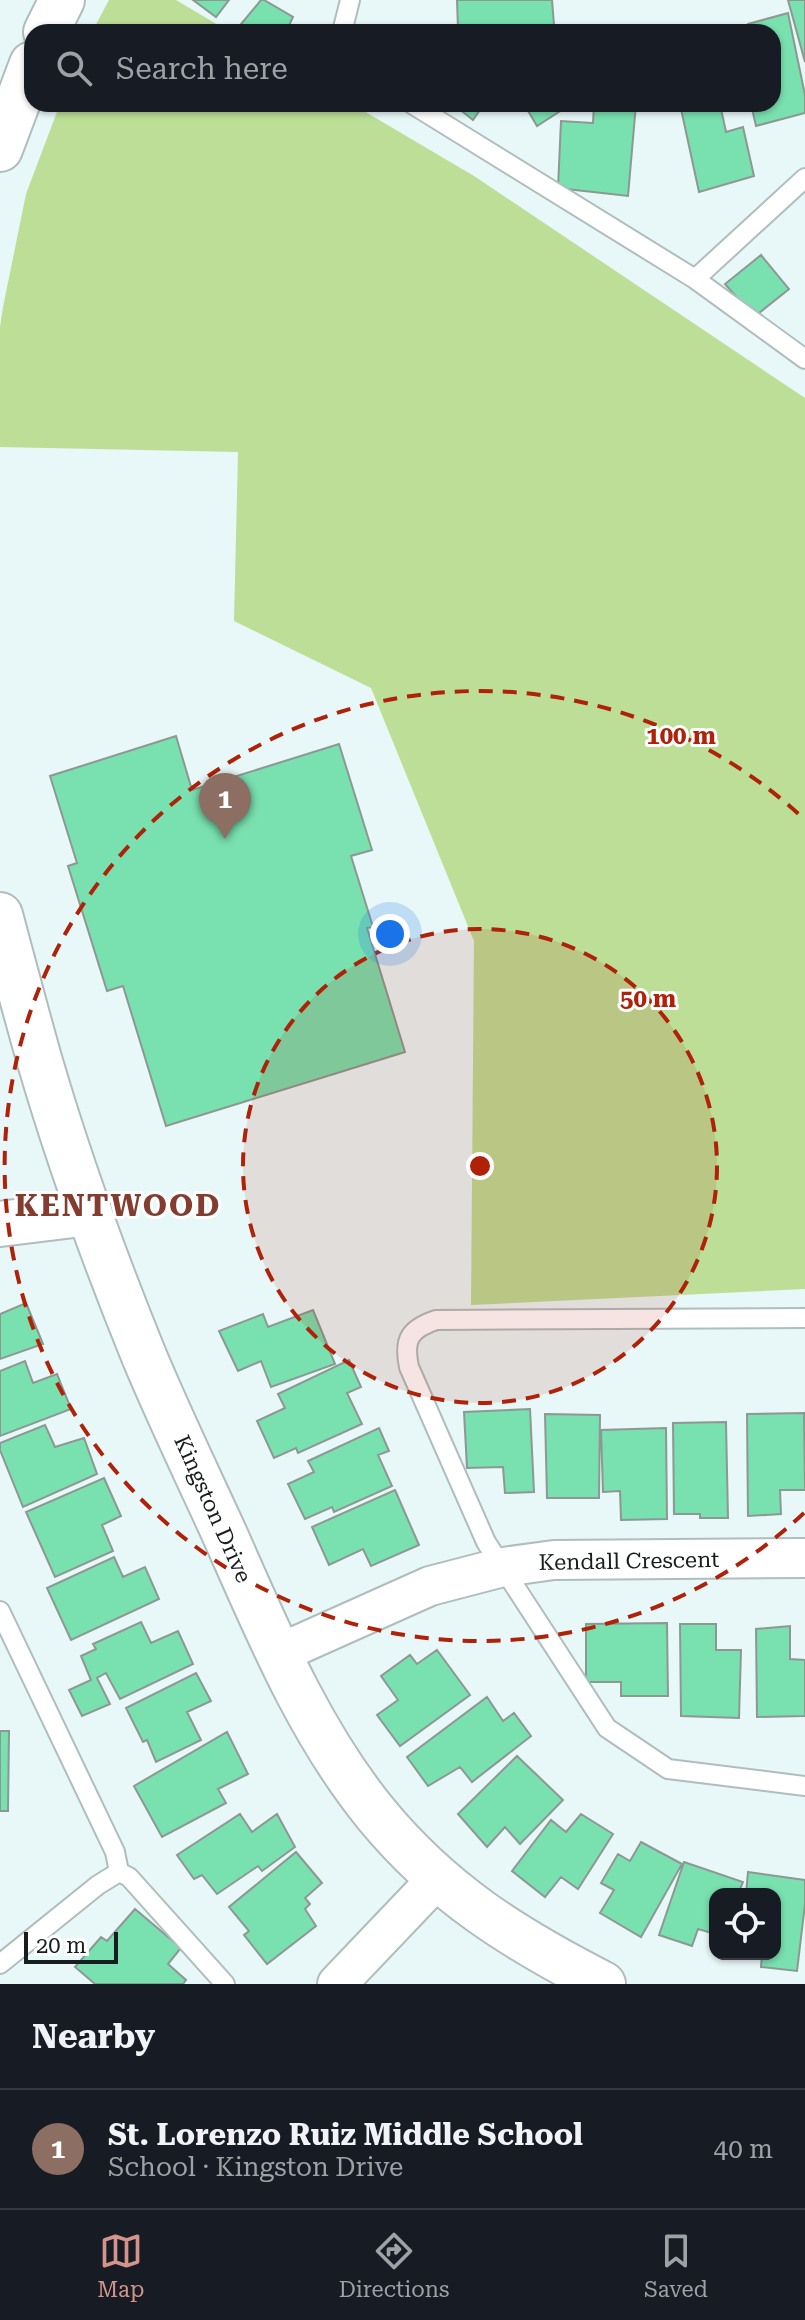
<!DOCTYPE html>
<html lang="en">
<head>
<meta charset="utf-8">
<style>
  body { margin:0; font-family:"Roboto Serif",serif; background:#242831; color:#f1f3f6 }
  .controls { position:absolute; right:24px; bottom:24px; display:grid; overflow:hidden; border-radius:16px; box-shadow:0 2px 6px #0004 }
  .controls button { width:72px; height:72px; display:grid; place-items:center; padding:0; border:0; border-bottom:2px solid #363941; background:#171b24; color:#f1f3f6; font:40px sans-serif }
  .scale { position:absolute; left:24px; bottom:20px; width:94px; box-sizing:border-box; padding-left:8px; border:4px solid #181d1d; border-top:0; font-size:22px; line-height:28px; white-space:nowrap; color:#181d1d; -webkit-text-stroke:6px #fff; paint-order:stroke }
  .you { position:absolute; left:390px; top:934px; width:28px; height:28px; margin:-20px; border:6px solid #fff; border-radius:50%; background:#1a73e8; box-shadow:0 0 0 12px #1a73e833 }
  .badge { display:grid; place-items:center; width:52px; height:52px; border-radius:50%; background:#d3948b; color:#fff; font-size:26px; font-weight:700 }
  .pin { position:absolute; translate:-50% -66px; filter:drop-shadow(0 2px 4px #0008) }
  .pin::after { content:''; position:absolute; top:42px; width:28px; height:24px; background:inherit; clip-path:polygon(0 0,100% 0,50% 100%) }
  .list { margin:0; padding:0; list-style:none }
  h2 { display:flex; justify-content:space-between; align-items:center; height:104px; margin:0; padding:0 32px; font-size:34px }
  h2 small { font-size:26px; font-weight:400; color:#9ea1a6 }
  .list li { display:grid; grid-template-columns:52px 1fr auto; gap:24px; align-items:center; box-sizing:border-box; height:120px; padding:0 32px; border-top:2px solid #363941 }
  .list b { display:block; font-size:30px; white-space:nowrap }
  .list p { margin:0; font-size:26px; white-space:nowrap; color:#9ea1a6 }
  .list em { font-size:26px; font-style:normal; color:#9ea1a6 }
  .icon { flex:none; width:44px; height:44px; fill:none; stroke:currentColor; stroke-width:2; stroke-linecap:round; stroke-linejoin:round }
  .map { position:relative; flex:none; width:805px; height:1984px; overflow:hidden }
  .search { position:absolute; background:#171b24; box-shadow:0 2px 6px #0004; left:24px; right:24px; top:24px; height:88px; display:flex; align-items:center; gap:20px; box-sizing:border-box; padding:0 28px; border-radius:24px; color:#9ea1a6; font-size:30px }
  .sheet { height:224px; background:#171b24 }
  nav { display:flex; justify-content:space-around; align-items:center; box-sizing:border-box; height:112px; border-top:2px solid #363941; background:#171b24; font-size:22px; color:#9ea1a6 }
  nav a { display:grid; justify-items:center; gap:4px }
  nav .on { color:#d3948b }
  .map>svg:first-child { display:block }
  .green { fill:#bcde96 }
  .building { fill:#79e0af; stroke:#8d9892; stroke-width:2 }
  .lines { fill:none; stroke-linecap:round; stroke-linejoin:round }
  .service-casing { stroke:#afbebd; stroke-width:22 }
  .minor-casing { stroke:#afbebd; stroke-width:42 }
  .tertiary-casing { stroke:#afbebd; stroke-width:48 }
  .service { stroke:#fff; stroke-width:18 }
  .minor { stroke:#fff; stroke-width:38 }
  .tertiary { stroke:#fff; stroke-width:44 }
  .ring { fill:none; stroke:#af2109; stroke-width:4; stroke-dasharray:14 10 }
  .labels { text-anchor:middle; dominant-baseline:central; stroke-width:6; stroke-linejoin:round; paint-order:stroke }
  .street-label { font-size:22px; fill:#181d1d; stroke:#fff }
  .district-label { font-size:30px; font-weight:bold; letter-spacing:2px; fill:#833d30; stroke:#fff }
  .centre { fill:#af2109; stroke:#fff; stroke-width:4 }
  .ring-label { font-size:24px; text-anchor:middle; font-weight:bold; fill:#af2109; stroke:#fff; stroke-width:6; stroke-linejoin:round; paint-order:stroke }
</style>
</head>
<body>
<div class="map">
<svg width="805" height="1984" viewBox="0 0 805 1984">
  <rect width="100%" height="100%" fill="#e8f7f7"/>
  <path class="green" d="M109,0H176L230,32H92Z
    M60,104H352L474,176L805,398V1289L471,1305L474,941L371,688L234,621L238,452L0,447V327L3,307L26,194Z"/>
  <path class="building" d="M193,0H229L216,17Z
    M261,0H264L293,17L286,32H243L237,29Z
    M457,0H552L554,25L458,29Z
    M788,0H805V62Z
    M788,13L805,95V113L756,126L751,104H773V32H750L748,24Z
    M453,104H484L473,120Z
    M524,104H571L537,126Z
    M594,104H636L628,196L558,188L561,121L593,123Z
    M699,104H720L726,132L743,127L754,176L699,192L681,109Z
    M761,255L789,289L754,317L725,284Z
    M176,736L192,790L339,744L372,850L351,856L373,927L367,928L405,1052L166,1126L123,986L107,991L68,866L77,863L50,776Z
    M26,1303L43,1344L0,1359V1314Z
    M313,1310L335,1364L271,1387L261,1361L238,1371L219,1331L263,1314L268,1327Z
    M349,1360L361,1387L347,1393L362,1424L298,1453L296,1448L274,1458L257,1421L285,1408L278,1394Z
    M25,1361L33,1383L57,1374L71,1409L0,1436V1371Z
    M530,1409L534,1492L505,1493L503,1467L467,1468L464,1412Z
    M804,1413L805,1490H780L781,1514L748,1516L747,1414Z
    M545,1414L600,1415L599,1498H547Z
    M726,1422L728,1518H700V1514H674L673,1423Z
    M45,1425L55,1447L84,1438L97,1474L23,1507L0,1450V1443Z
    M379,1428L389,1451L378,1455L392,1486L334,1512L332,1507L305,1519L288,1484L314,1472L308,1461Z
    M666,1428L667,1519L621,1520L620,1491L603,1492L601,1430Z
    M104,1478L121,1516L102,1525L113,1551L55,1577L26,1512Z
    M395,1490L419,1545L371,1566L363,1549L329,1565L312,1527Z
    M114,1557L123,1577L145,1567L159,1599L71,1640L47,1588Z
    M141,1622L151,1643L178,1631L193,1664L120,1699L106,1673L97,1678L110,1704L82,1716L69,1690L91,1680L81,1656L96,1649L93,1644Z
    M667,1623L668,1696H621V1682H586V1624Z
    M680,1624H716V1650H741L739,1718L681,1716Z
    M790,1626V1659L805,1660V1716L757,1717L756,1629Z
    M437,1650L470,1695L400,1746L377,1715L398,1700L381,1676L410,1655L417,1664Z
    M196,1673L211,1701L187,1712L201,1740L156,1762L147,1740L143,1742L126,1708Z
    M487,1697L503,1721L514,1713L531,1736L472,1782L460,1767L428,1786L407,1757Z
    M0,1731H9L8,1811H0Z
    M227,1732L248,1774L218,1789L226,1803L162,1837L134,1786Z
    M517,1756L563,1800L520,1844L505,1827L487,1847L458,1814Z
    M240,1814L252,1832L277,1814L295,1847L262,1871L258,1866L217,1894L202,1875L194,1879L177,1855Z
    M581,1814L613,1834L578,1889L561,1877L545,1897L512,1871L551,1820L566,1832Z
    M641,1842L682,1864L641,1937L600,1913L614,1890L601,1883L618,1854L630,1861Z
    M296,1852L322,1883L305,1898L310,1904L305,1909L316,1926L267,1964L244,1935L249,1931L229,1907Z
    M684,1862L743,1882L738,1894H715V1934L698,1929L692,1946L659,1935Z
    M748,1872L805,1880V1904L797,1971L761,1967L762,1954H775V1894H746Z
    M135,1909L181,1948L168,1964L186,1980L183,1984H95L75,1967L101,1937L107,1941Z"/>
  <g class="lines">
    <defs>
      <path id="service" d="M342,32L350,0
        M412,104L695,279L805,359
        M695,279L805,178
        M805,1318L436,1320C410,1329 403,1339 409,1367L486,1542L607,1728L668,1769L805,1786
        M0,1611L115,1852L119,1872L98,1885L0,1964
        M119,1872L129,1877L225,1984"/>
      <path id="minor" d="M278,1654L430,1586L503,1567L554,1560L805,1558
        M337,1984L437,1879"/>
      <path id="tertiary" d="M46,32L62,0
        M0,149L32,64
        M0,915C13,964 26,1013 40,1062C69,1161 105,1260 144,1356C169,1416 198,1476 225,1535C268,1632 309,1732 376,1814C441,1893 513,1938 603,1984
        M0,1224L90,1213"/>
    </defs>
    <use href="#service" class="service-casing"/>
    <use href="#minor" class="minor-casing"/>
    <use href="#tertiary" class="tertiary-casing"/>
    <use href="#service" class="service"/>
    <use href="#minor" class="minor"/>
    <use href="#tertiary" class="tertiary"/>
  </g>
  <circle cx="480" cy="1166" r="237" fill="#af2109" fill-opacity=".12"/>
  <g class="ring">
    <circle cx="480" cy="1166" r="237"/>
    <path d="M804 1513A475 475 0 1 1 804 819"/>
  </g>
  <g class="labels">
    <g class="street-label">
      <text transform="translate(213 1509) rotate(66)">Kingston Drive</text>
      <text transform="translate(629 1561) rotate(-1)">Kendall Crescent</text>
    </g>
    <g class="district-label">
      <text x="118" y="1205">KENTWOOD</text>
    </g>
  </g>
  <circle cx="480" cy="1166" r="12" class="centre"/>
  <g class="ring-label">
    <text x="681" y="744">100 m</text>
    <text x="648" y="1007">50 m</text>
  </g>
</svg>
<div class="controls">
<button><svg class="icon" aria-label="locate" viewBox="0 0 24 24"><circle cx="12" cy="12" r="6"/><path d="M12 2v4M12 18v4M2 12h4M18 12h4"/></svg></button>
</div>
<div class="scale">20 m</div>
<div class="you"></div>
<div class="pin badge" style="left:225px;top:839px;background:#8d6e63">1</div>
<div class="search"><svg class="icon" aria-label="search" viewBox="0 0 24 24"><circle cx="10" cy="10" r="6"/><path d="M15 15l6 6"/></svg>Search here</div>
</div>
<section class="sheet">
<h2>Nearby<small></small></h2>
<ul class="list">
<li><span class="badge" style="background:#8d6e63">1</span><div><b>St. Lorenzo Ruiz Middle School</b><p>School · Kingston Drive</p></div><em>40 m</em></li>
</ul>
</section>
<nav>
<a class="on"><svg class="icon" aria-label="map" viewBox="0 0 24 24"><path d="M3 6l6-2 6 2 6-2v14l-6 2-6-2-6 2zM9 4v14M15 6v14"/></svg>Map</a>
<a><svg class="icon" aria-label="directions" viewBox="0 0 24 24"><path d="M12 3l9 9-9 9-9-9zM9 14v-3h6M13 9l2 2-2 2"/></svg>Directions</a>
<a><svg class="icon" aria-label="saved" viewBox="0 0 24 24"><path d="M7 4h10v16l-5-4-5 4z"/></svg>Saved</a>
</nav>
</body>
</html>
